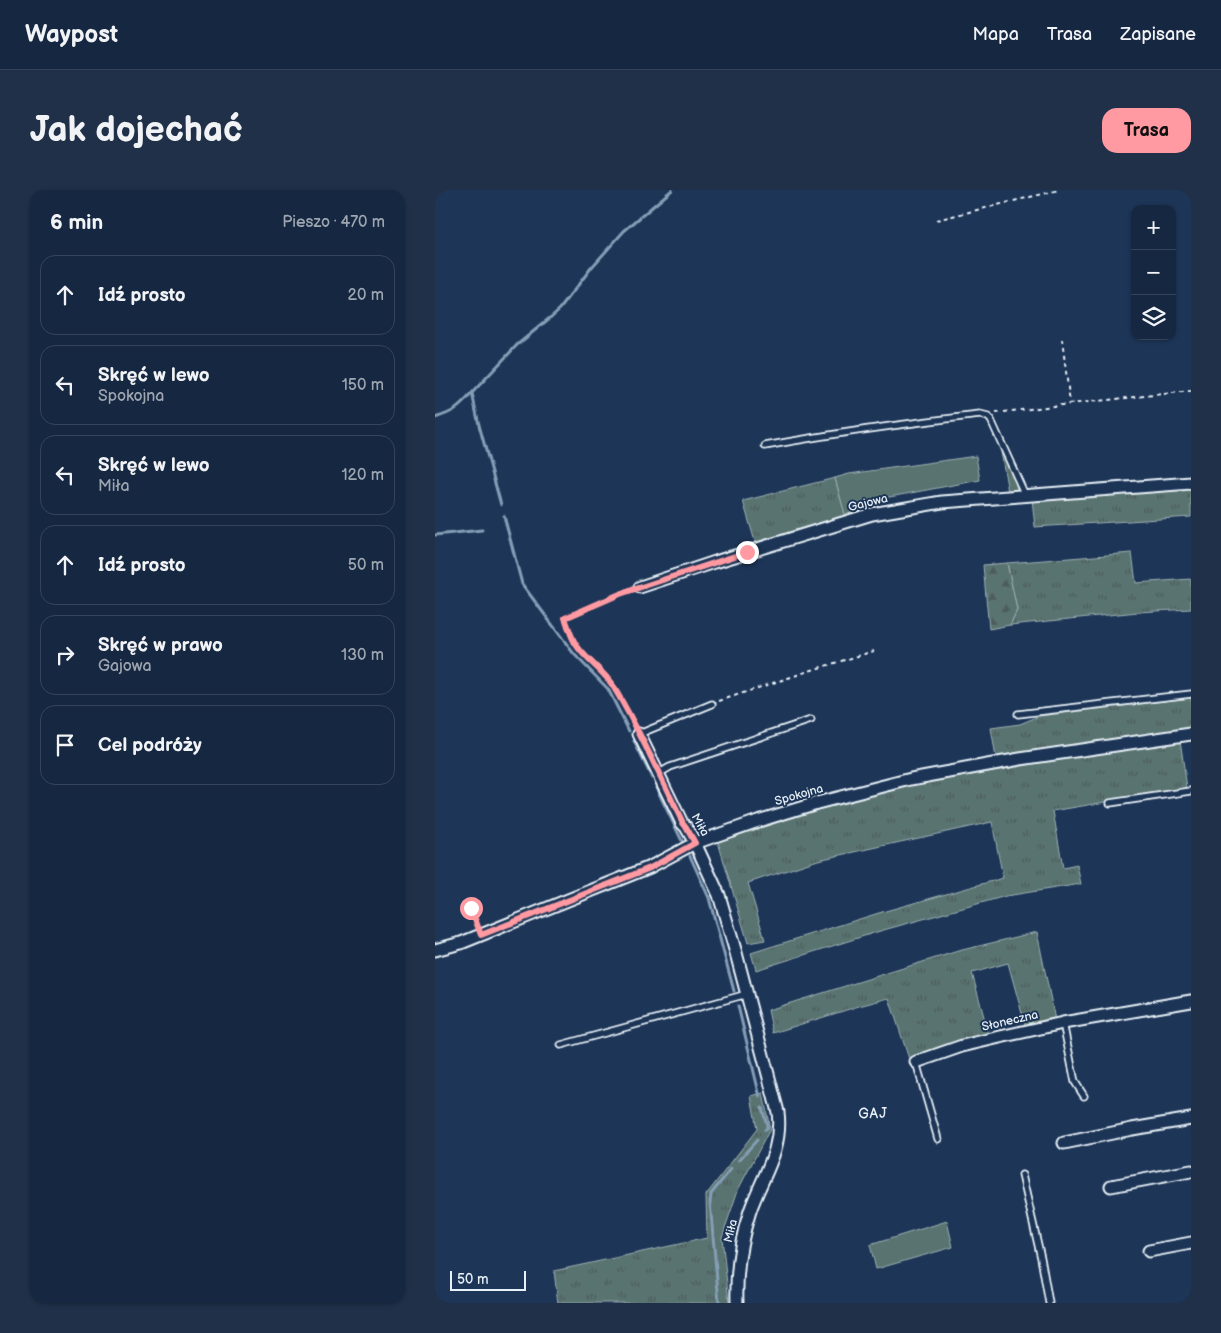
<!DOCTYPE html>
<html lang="pl">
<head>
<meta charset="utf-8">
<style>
  body { margin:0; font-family:"Balsamiq Sans",sans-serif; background:#1f3048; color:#f1f3f6 }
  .controls { position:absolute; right:15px; top:15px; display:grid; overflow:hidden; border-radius:10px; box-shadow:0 1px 4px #0004 }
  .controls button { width:45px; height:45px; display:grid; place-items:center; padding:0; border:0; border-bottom:1px solid #35445a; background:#162841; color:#f1f3f6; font:25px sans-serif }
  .scale { position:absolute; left:15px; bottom:12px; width:76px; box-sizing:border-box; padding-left:5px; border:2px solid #e8f1f8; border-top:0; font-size:14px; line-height:18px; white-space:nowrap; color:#e8f1f8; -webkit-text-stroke:4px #1d3557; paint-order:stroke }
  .stop { position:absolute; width:15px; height:15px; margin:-11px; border:4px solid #ff9aa2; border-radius:50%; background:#fff }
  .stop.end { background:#ff9aa2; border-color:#fff; box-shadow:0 1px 5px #0008 }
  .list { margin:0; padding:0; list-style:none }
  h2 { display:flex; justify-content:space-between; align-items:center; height:65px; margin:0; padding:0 20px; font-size:21px }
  h2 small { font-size:16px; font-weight:400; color:#9ea6b1 }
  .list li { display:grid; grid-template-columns:32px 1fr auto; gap:15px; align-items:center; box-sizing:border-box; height:80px; margin:0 10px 10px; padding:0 10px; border:1px solid #35445a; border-radius:15px }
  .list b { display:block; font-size:19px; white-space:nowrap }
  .list p { margin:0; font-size:16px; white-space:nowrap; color:#9ea6b1 }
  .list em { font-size:16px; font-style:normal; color:#9ea6b1 }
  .icon { flex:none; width:28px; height:28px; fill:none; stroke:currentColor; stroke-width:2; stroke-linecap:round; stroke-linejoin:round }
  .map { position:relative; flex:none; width:756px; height:1113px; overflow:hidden; border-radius:15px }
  header { display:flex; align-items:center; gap:30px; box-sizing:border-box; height:70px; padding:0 25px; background:#162841; border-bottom:1px solid #35445a }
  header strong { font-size:24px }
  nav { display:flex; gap:28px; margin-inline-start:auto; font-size:18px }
  .intro { display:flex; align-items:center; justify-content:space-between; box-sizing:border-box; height:120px; padding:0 30px }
  h1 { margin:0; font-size:35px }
  .button { padding:12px 22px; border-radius:15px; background:#ff9aa2; color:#111; font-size:18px; font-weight:700 }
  main { display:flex; gap:30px; padding:0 30px }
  aside { flex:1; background:#162841; border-radius:15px; box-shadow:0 1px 4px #0004 }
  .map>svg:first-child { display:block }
  .grass { fill:url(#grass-tufts); stroke:#a0b2b4 }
  .forest { fill:url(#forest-firs); stroke:#a0b2b4 }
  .garden { fill:#587370; stroke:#a0b2b4 }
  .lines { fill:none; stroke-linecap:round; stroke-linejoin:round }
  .stream { stroke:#859eb6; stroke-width:3 }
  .service-casing { stroke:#e8f1f8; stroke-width:9 }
  .minor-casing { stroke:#e8f1f8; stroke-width:15 }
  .path { stroke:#e8f1f8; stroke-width:2; stroke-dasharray:4 4; stroke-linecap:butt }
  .service { stroke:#1d3557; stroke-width:5.5 }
  .minor { stroke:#1d3557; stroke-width:11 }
  .route { stroke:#ff9aa2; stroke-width:6 }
  .labels { text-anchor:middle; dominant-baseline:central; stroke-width:4; stroke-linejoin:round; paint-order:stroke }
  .street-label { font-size:12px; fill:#e8f1f8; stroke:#1d3557 }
  .neighbourhood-label { font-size:14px; letter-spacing:1px; fill:#e8f1f8; stroke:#1d3557 }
</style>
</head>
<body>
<header>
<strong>Waypost</strong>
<nav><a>Mapa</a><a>Trasa</a><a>Zapisane</a></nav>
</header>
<div class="intro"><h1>Jak dojechać</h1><a class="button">Trasa</a></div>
<main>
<aside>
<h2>6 min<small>Pieszo · 470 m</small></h2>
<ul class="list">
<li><svg class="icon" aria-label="ahead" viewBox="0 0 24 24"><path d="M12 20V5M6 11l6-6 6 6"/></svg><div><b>Idź prosto</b></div><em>20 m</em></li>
<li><svg class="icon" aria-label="left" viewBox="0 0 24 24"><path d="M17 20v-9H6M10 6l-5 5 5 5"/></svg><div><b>Skręć w lewo</b><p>Spokojna</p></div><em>150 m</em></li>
<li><svg class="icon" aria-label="left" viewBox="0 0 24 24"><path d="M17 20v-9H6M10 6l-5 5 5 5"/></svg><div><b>Skręć w lewo</b><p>Miła</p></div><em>120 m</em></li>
<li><svg class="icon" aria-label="ahead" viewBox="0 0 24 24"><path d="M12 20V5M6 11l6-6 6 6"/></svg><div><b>Idź prosto</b></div><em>50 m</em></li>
<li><svg class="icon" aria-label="right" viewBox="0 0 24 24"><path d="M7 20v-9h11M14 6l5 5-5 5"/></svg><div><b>Skręć w prawo</b><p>Gajowa</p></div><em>130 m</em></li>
<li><svg class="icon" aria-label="arrive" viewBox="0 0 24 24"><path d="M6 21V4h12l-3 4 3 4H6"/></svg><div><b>Cel podróży</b></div></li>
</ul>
</aside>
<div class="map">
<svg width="756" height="1113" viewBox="0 0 756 1113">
  <defs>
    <pattern id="grass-tufts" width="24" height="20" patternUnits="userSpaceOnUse" patternTransform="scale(1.25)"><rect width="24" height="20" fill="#587370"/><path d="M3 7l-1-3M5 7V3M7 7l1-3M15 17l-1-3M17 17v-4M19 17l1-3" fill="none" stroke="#4e5b5b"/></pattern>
    <pattern id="forest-firs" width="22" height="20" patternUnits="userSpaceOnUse" patternTransform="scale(1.25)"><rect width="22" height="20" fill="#587370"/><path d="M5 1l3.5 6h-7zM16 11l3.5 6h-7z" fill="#4e5b5b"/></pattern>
  </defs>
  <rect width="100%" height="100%" fill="#1d3557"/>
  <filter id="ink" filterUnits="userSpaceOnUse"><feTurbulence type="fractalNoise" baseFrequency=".02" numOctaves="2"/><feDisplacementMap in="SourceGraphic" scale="10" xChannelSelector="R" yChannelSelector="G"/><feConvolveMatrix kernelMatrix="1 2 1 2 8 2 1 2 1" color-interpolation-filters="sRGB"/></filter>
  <g filter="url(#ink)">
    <path class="grass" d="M566,262L581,294L582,301L573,302Z
      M400,288L411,328L321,355L308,311Z
      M756,297V327L600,337L597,309Z
      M697,363L701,393L756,389V419L703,422L575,435L582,420L572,373Z
      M756,508V538L561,568L556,538L585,534L604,526Z
      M745,550L752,598L618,621L628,678L642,675L646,694L571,706L445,741L321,780L316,763L447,722L568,688L557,632L383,670L313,693L330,750L313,753L283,652L377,621L479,595L637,567Z
      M602,742L620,830L591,838L573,773L537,783L554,845L527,851L475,872L454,808L424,816L338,843L333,820L523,761Z
      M328,903L335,939L303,1000L287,1047L294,1113H123L119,1081L272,1048L271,1005L322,939L316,906Z"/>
    <path class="forest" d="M572,373L582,420L575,435L554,439L548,375Z"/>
    <path class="garden" d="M541,266L545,290L433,311L435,322L411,328L400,288L414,284Z
      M512,1031L518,1057L441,1079L435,1055Z"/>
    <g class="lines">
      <path class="stream" d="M0,228C19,222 24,218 37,203
        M66,315L44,235L37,203L82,155L116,127L125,119L156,78L189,41L237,0
        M69,326L87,394L139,464L173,499L194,541
        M0,345L47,340
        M199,551L217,588
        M221,597L248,653
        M255,666L274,708L299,801
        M303,816L325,907
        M327,918L332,935V938L330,940
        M304,970L322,950
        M284,1113L275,1012L276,1004L296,979"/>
      <defs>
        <path id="service" d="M330,256C401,243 473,233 545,225L553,227L556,230L590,305
          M583,524L756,504
          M204,544L277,514
          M223,584L235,577L376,530
          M675,613L756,601
          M628,833L640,892L649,906
          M126,855L312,804
          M481,872L503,949
          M587,985L606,1068L614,1113"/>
        <path id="minor" d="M205,397L280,372L437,324L507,312L756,293
          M204,544L247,633L251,637L260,653L284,705L301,763L343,922C348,961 327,986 315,1021C305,1051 301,1081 302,1113
          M0,760L26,753L215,677L260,653L323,631L382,613L476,589L585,569L756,544
          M481,872L527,856L565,847L628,833L756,811
          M629,953L697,939L756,929
          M676,996L756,981
          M714,1061L756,1053"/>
      </defs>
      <use href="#service" class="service-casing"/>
      <use href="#minor" class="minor-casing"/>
      <path class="path" d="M501,30L624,0
        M627,149L635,214L756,201
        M561,223L635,214
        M196,400L185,404L130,428L136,446L143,458L172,487L188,513L200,535
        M284,511L377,480L439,461
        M36,717L43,736"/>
      <use href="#service" class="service"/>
      <use href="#minor" class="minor"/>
    </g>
  </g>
  <g class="lines" filter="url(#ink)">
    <path class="route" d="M36,718L46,745L215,678L260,653L251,637L248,633C225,587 205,540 178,496C169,481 152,471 142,456C136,448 134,438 130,428L185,404L312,362"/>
  </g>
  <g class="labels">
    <g class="street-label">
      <text transform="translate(433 313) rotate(-14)">Gajowa</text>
      <text transform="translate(364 605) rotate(-16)">Spokojna</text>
      <text transform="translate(265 635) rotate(61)">Miła</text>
      <text transform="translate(575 831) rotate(-13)">Słoneczna</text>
      <text transform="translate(296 1041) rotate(-76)">Miła</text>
    </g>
    <g class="neighbourhood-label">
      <text x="438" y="923">GAJ</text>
    </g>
  </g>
</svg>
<div class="controls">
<button>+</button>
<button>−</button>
<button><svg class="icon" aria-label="layers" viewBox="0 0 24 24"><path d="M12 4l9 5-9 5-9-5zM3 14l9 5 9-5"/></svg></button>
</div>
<div class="scale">50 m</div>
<div class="stop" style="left:36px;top:718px"></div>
<div class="stop end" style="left:312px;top:362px"></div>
</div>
</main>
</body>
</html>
